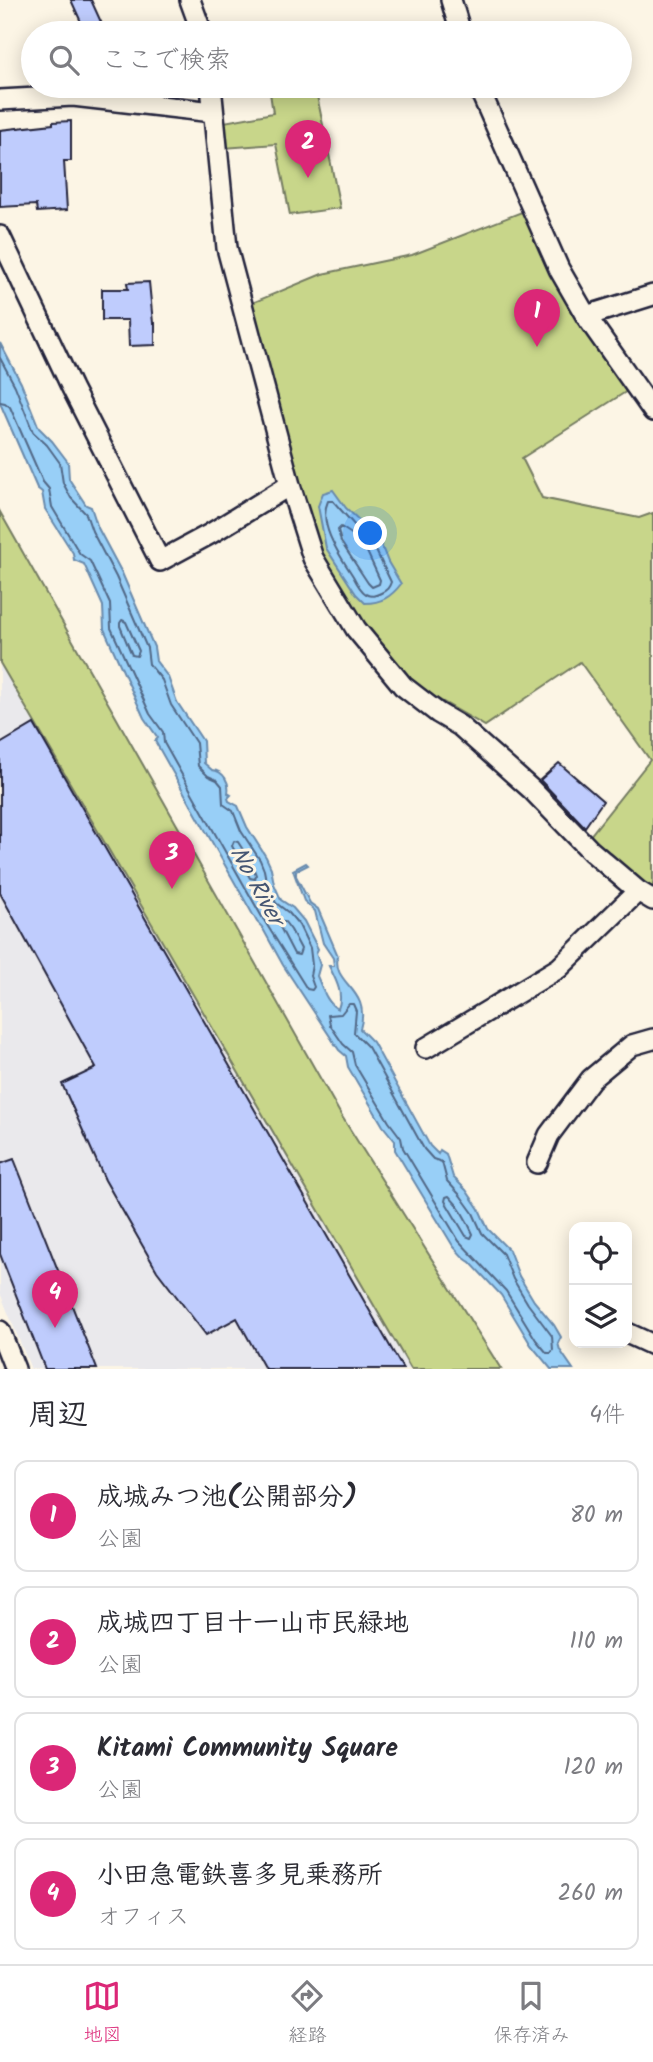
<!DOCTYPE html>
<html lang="ja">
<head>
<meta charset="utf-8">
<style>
  body { margin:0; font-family:Kalam,"Klee One",sans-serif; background:#f7f7f7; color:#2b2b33 }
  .controls { position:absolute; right:21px; bottom:21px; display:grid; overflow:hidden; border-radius:14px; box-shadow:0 4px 18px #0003 }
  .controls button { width:63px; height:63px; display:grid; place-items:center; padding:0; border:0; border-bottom:2px solid #e1e1e2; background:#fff; color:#2b2b33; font:35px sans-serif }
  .you { position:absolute; left:371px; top:534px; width:24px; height:24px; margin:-18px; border:5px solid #fff; border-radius:50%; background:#1a73e8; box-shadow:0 0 0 10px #1a73e833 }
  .badge { display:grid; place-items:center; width:46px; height:46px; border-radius:50%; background:#db2777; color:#fff; font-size:23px; font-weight:700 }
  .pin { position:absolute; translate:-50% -58px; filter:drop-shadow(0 2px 4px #0008) }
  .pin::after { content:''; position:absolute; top:37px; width:24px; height:21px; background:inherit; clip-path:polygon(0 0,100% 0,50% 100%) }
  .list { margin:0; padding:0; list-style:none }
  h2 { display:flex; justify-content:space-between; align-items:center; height:91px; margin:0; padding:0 28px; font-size:30px }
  h2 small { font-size:23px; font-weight:400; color:#7c7c81 }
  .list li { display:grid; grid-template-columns:46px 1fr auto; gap:21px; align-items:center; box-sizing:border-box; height:112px; margin:0 14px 14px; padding:0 14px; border:2px solid #e1e1e2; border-radius:14px }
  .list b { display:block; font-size:26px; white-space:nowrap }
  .list p { margin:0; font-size:23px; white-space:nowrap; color:#7c7c81 }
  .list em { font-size:23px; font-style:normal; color:#7c7c81 }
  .icon { flex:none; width:38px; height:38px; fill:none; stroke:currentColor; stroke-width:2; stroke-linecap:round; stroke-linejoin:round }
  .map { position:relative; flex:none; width:653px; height:1369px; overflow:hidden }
  .search { position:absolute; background:#fff; box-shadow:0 4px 18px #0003; left:21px; right:21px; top:21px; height:77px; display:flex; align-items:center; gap:18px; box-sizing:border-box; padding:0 24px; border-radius:38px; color:#7c7c81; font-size:26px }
  .sheet { height:595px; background:#fff }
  nav { display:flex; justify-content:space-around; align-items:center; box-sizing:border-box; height:98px; border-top:2px solid #e1e1e2; background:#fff; font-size:19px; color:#7c7c81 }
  nav a { display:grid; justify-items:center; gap:4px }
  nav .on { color:#db2777 }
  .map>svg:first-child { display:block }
  .built { fill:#eae9ec }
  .green { fill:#c8d68a; stroke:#757c62; stroke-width:2 }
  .water { fill:#98cff7; stroke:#698aac; stroke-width:2 }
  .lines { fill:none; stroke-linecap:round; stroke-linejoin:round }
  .shore { stroke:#516786; stroke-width:2 }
  .building { fill:#bfccfd; stroke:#22223b; stroke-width:2 }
  .minor-casing { stroke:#22223b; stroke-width:24 }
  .minor { stroke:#fcf5e5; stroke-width:19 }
  .labels { text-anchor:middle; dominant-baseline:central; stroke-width:6; stroke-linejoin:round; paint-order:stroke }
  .water-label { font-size:24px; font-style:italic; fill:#455673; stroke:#fcf5e5 }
</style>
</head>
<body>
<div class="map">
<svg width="653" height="1369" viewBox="0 0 653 1369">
  <rect width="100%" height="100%" fill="#fcf5e5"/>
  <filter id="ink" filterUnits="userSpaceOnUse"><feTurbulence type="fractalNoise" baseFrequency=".0143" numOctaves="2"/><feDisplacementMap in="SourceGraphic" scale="14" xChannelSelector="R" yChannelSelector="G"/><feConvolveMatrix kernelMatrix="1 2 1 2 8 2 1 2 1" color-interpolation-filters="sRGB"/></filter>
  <g filter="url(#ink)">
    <path class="built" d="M0,663L411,1369H31L0,1293Z"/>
    <path class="green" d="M269,86H315L340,208L290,215L276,144L224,148V122L273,113Z
      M532,208L635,386L522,458L542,498L639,518L653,513V890L622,866L590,836L650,760L580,662L485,726L393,673L310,564L240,308L322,274L412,255Z
      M0,512L341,1115L501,1369H411L0,663Z"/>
    <path class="water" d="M0,343L21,383L39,428L52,441L68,462L69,479L86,505L91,507L98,528L122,573L154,647L156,661L168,677L177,702L203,741L204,763L212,770C224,771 230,783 228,793L231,795L228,798L229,801L238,806L247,827L266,857L271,868L274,884L281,900L293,908L304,921L318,949L316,953L320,965L317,976C322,987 327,1004 338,1009C344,994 336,980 329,966H334L333,958L323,943L315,911L304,901L293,870L306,863L308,865L296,871V876L310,903L318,909L338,956C331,985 372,988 360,1029L373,1042L430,1146L438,1154L440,1150L446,1154L453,1177L466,1190L479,1209L488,1229L509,1250L519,1276L534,1301L554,1325L561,1337L558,1343L560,1350L573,1369H551L531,1345L501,1295L470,1262C463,1259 459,1252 453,1246L395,1150V1141L383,1126L348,1067L346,1056L339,1050L283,965L262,927L257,922L155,741L158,738L144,718L104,629L103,606L84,564L74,560L73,553L45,509L42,492L37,488L0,403Z
      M333,490L346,508L361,522L373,529L378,537L388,562L401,584C391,597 381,603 365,603L356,594L326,548L318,506L323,493Z"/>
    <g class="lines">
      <path class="shore" d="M0,358L15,386L33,432L47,445L60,463L63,483L71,498L86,514L92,531L116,577L147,648L149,664L162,680L171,705L196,743L198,766L208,776L217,780L222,786L223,804L233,811L241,831L260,860L264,870L267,886L276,903L289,913L299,925L310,948L312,965L310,976L314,987L312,990L307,989L262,917L164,743L163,732L150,714L111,628L110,604L90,561L80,554L52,507L49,489L43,482L10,407L5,403L0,402
        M328,501H333L356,527L368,534L391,582C389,588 387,590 381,593C375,596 371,597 366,594C360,590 356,582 353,576C341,557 317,525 328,501Z
        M341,527L362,541L380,580L379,584L372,587L368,583L341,542L338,530Z
        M122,620L126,622L139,651L137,656L132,655L120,626V623Z
        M234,841L238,842L252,864L256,875L255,879L250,878L232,846Z
        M281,922H285L291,930L301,949L299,955L294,954L280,927Z
        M349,1004H353L356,1011L354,1033L368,1047L424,1149L433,1159L442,1162L447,1181L460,1195L473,1213L482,1233L503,1254L513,1279L528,1304L552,1336L553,1350L551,1353H547L536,1340L506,1291L459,1241L403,1148L401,1138L389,1122L355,1065L352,1052L343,1044L330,1025L328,1015L341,1014Z
        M446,1197L449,1196C460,1207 467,1220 473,1234L471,1238L466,1236L445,1201Z"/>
    </g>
    <path class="building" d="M71,0H91L106,33H86Z
      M71,121V161H64L67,210L37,212L36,205L0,207V130L53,124V122Z
      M149,282L153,323H155V345L129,346L128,320H102V289H128L127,283Z
      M34,724L403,1369H265L237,1318L206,1335L157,1271L105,1180L62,1084L96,1068L0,893V744Z
      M559,763L603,801L585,827L540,780Z
      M14,1159L97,1369H45L0,1254V1164Z"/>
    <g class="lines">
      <defs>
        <path id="minor" d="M190,0L202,33
          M451,0L461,33
          M211,86L227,248L290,485L313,558L356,629L403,686L438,713L460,726L531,789L591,851L638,891L653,900
          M478,86L559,269L586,316L653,411
          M0,100L73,96L213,112
          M0,236L72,388L160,561L210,534L290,485
          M586,316L653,295
          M426,1048L559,968L638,891
          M537,1163L549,1135L591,1079L632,1045L653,1039
          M0,1331L15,1369
          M627,1333L653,1345"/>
      </defs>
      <use href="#minor" class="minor-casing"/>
      <use href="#minor" class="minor"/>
    </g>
  </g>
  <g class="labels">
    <g class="water-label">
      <text transform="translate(256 886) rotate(61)">No River</text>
    </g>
  </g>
</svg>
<div class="controls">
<button><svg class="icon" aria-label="locate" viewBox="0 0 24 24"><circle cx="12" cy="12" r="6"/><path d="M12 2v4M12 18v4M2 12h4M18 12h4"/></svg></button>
<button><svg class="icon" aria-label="layers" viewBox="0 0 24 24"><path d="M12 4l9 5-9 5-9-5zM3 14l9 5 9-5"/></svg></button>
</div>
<div class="you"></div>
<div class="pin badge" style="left:537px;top:347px">1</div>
<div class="pin badge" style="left:308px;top:178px">2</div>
<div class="pin badge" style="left:172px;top:889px">3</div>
<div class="pin badge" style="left:55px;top:1328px">4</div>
<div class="search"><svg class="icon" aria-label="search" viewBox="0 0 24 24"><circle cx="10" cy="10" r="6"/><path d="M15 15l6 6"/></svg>ここで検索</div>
</div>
<section class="sheet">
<h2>周辺<small>4件</small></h2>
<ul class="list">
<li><span class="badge">1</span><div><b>成城みつ池(公開部分)</b><p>公園</p></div><em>80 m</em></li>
<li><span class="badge">2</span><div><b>成城四丁目十一山市民緑地</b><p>公園</p></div><em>110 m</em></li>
<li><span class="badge">3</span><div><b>Kitami Community Square</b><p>公園</p></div><em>120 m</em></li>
<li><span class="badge">4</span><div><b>小田急電鉄喜多見乗務所</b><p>オフィス</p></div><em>260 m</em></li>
</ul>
</section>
<nav>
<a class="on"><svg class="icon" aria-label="map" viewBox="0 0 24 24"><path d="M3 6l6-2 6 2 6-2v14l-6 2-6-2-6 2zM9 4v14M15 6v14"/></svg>地図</a>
<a><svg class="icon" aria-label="directions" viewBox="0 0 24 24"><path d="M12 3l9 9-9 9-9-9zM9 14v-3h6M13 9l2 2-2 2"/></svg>経路</a>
<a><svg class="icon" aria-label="saved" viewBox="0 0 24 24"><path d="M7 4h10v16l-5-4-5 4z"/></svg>保存済み</a>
</nav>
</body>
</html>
